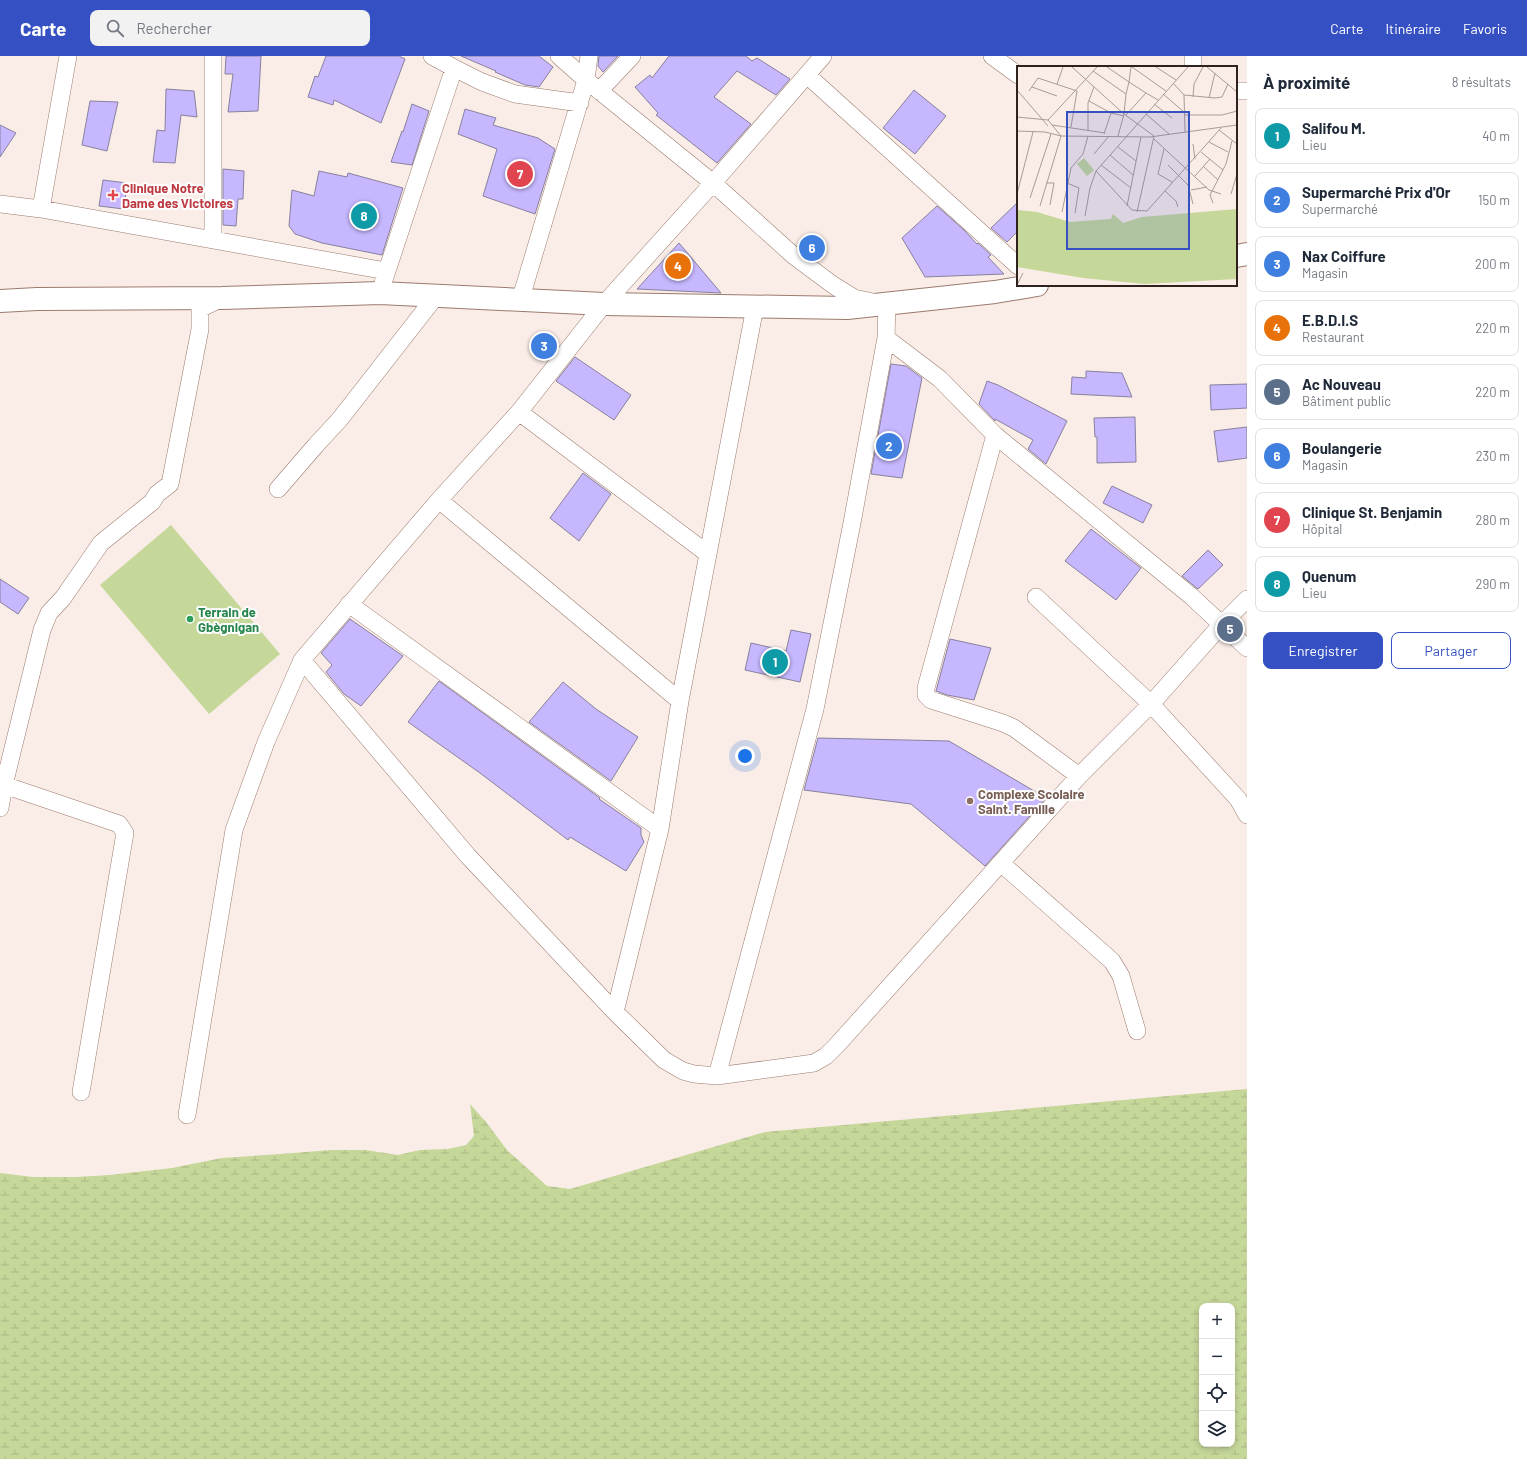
<!DOCTYPE html>
<html lang="fr">
<head>
<meta charset="utf-8">
<style>
  body { margin:0; font-family:Barlow,sans-serif; background:#f2f2f3; color:#1f2937 }
  .controls { position:absolute; right:12px; bottom:12px; display:grid; overflow:hidden; border-radius:8px; box-shadow:0 2px 6px #0003 }
  .controls button { width:36px; height:36px; display:grid; place-items:center; padding:0; border:0; border-bottom:1px solid #e0e1e3; background:#fff; color:#1f2937; font:20px sans-serif }
  .you { position:absolute; left:745px; top:700px; width:14px; height:14px; margin:-10px; border:3px solid #fff; border-radius:50%; background:#1a73e8; box-shadow:0 0 0 6px #1a73e833 }
  .badge { display:grid; place-items:center; width:26px; height:26px; border-radius:50%; background:#3450c2; color:#fff; font-size:13px; font-weight:700 }
  .pin { position:absolute; translate:-50% -50%; border:2px solid #fff; box-shadow:0 1px 4px #0006 }
  .list { margin:0; padding:0; list-style:none }
  h2 { display:flex; justify-content:space-between; align-items:center; height:52px; margin:0; padding:0 16px; font-size:17px }
  h2 small { font-size:13px; font-weight:400; color:#747a83 }
  .list li { display:grid; grid-template-columns:26px 1fr auto; gap:12px; align-items:center; box-sizing:border-box; height:56px; margin:0 8px 8px; padding:0 8px; border:1px solid #e0e1e3; border-radius:8px }
  .list b { display:block; font-size:15px; white-space:nowrap }
  .list p { margin:0; font-size:13px; white-space:nowrap; color:#747a83 }
  .list em { font-size:13px; font-style:normal; color:#747a83 }
  .actions { display:flex; gap:8px; padding:12px 16px }
  .actions a { flex:1; padding:9px 0; border:1px solid #3450c2; border-radius:8px; text-align:center; font-size:14px; color:#3450c2 }
  .actions .main { background:#3450c2; color:#fff }
  .icon { flex:none; width:22px; height:22px; fill:none; stroke:currentColor; stroke-width:2; stroke-linecap:round; stroke-linejoin:round }
  .map { position:relative; flex:none; width:1247px; height:1403px; overflow:hidden }
  header { display:flex; align-items:center; gap:24px; box-sizing:border-box; height:56px; padding:0 20px; background:#3450c2; color:#fff }
  header strong { font-size:19px }
  nav { display:flex; gap:22px; margin-inline-start:auto; font-size:14px }
  .search { width:280px; height:36px; background:#f2f2f3; display:flex; align-items:center; gap:10px; box-sizing:border-box; padding:0 14px; border-radius:8px; color:#747a83; font-size:15px }
  main { display:flex }
  aside { flex:1; background:#fff }
  .map>svg:first-child { display:block }
  .grass { fill:#c6d79a }
  .wetland { fill:url(#wetland-marsh); fill-rule:evenodd }
  .building { fill:#c7b7fe; stroke:#87819e }
  .lines { fill:none; stroke-linecap:round; stroke-linejoin:round }
  .minor-casing { stroke:#9b7b6e; stroke-width:18 }
  .major-casing { stroke:#9b7b6e; stroke-width:24 }
  .minor { stroke:#fff; stroke-width:17 }
  .major { stroke:#fff; stroke-width:22 }
  .health-dot { fill:#e0444e; stroke:#fdfdfd; stroke-width:1.5 }
  .leisure-dot { fill:#2e9e5b; stroke:#fdfdfd; stroke-width:1.5 }
  .education-dot { fill:#8d6e63; stroke:#fdfdfd; stroke-width:1.5 }
  .labels { text-anchor:middle; dominant-baseline:central; stroke-width:4; stroke-linejoin:round; paint-order:stroke }
  .health-label { font-size:13px; font-weight:bold; fill:#be3a42; stroke:#fdfdfd; text-anchor:start }
  .leisure-label { font-size:13px; font-weight:bold; fill:#27864d; stroke:#fdfdfd; text-anchor:start }
  .education-label { font-size:13px; font-weight:bold; fill:#785e54; stroke:#fdfdfd; text-anchor:start }
  .inset-road { fill:none; stroke:#a99b96; stroke-width:1 }
  .view { fill:#3450c2; fill-opacity:0.15; stroke:#3450c2; stroke-width:2 }
  .inset-edge { fill:none; stroke:#2f221d; stroke-width:2 }
</style>
</head>
<body>
<header>
<strong>Carte</strong>
<div class="search"><svg class="icon" aria-label="search" viewBox="0 0 24 24"><circle cx="10" cy="10" r="6"/><path d="M15 15l6 6"/></svg>Rechercher</div>
<nav><a>Carte</a><a>Itinéraire</a><a>Favoris</a></nav>
</header>
<main>
<div class="map">
<svg width="1247" height="1403" viewBox="0 0 1247 1403">
  <defs>
    <pattern id="wetland-marsh" width="20" height="14" patternUnits="userSpaceOnUse"><rect width="20" height="14" fill="#c6d79a"/><path d="M1 5h8M5 5V1M11 12h8M15 12V8" fill="none" stroke="#aab884"/></pattern>
  </defs>
  <rect width="100%" height="100%" fill="#faece6"/>
  <path class="grass" d="M171,469L280,598L209,658L100,529Z"/>
  <path class="wetland" d="M1247,1033V1403H0V1117L33,1121H76L110,1119L172,1112L222,1102L281,1098L331,1094H365L398,1099L420,1094L448,1093L466,1089L474,1080L470,1048L486,1066L507,1094L547,1130L570,1133L765,1076ZM1202,1250H1232V1388H1202Z"/>
  <path class="building" d="M226,0H261L258,55L228,56L233,18H225Z
    M326,0H399L405,3L381,67L334,44L333,49L308,41L315,20L318,21Z
    M461,0H539L553,11L539,31L525,29L495,16L496,15Z
    M599,0H618L603,16L598,10Z
    M669,0H746L752,5L757,2L790,23L776,39L737,15L714,41L751,68L717,107L656,59L658,57L635,31L650,19L652,22Z
    M166,33L194,35L197,61L181,59L175,107L153,106L157,74L165,75Z
    M914,34L946,60L915,98L883,72Z
    M90,45L118,46L107,95L82,89Z
    M412,48L429,55L412,109L391,106L402,75L403,76Z
    M465,53L496,62L493,69L538,82L555,93L535,158L483,140L497,93L458,78Z
    M0,69L16,77L0,101Z
    M223,113L244,115L243,143H238L236,170L223,169Z
    M319,115L347,121L348,117L403,132L382,199L322,187L295,178L289,170L292,134L314,140Z
    M103,124L127,127L124,153L99,150Z
    M1018,146V175L1007,186L991,172Z
    M937,150L964,174L977,188L978,187L991,199L988,201L1004,218L925,221L902,182Z
    M811,177L827,190L815,203L799,191Z
    M679,187L721,237L637,233Z
    M575,301L631,339L614,364L556,325Z
    M891,308L906,310L922,322L902,422L871,418Z
    M1086,315L1122,317L1132,341L1071,338L1072,321L1086,322Z
    M987,325L998,329L1067,365L1046,408L1028,393L1033,384L995,363V365L979,348Z
    M1247,328V352L1211,354L1210,329Z
    M1135,361L1136,406L1097,407V381H1095L1094,362Z
    M1247,371V402L1218,406L1214,375Z
    M583,417L611,438L579,485L550,462Z
    M1112,430L1152,449L1143,467L1103,447Z
    M1091,473L1141,512L1116,544L1065,505Z
    M1208,494L1223,509L1198,533L1182,520Z
    M0,523L29,542L18,558L0,546Z
    M350,563L403,600L361,650L344,638L326,616L332,609L321,597Z
    M791,574L811,578L800,626L745,614L751,587L786,595Z
    M950,583L991,592L974,644L947,639L936,635Z
    M439,625L600,742L599,743L641,772V779L644,786L626,815L570,781L568,784L480,717L408,666Z
    M563,626L596,653L638,681L611,725L529,666Z
    M818,682L949,685L1046,742L985,810L911,748L804,734Z"/>
  <g class="lines">
    <defs>
      <path id="minor" d="M213,0V183
        M432,0L454,12
        M559,0L586,24L589,0
        M992,0L1018,19
        M1193,0V11
        M807,19L1018,210
        M599,35L632,0
        M1236,35H1247
        M0,148L41,153L386,215
        M41,153L68,0
        M383,227L454,12L482,26L515,38L580,47
        M520,245L586,24L713,127L794,200L833,229L854,242L887,249L886,282L852,467L815,653L717,1020
        M886,282L940,323L995,379L1191,540L1247,592
        M519,356L708,498
        M995,379L926,632V639L931,644L1003,667L1014,672L1079,720
        M278,433L316,389L340,363L436,240
        M439,444L680,645
        M1036,541L1151,648L1238,743L1247,759
        M349,548L660,773
        M302,604L468,800L615,956L664,1004L683,1015L694,1018L717,1020L814,1007L826,1000L837,989L1079,720L1151,648L1222,568L1247,543
        M4,729L119,768L125,777L81,1036
        M0,752L4,729L42,574L49,557L63,542L101,487L152,446L157,438L170,428L200,273V253L220,243
        M1002,808L1112,905L1121,920L1137,975
        M615,956L660,773L680,645L755,251
        M187,1059L234,774L266,686L302,604L439,444L519,356L604,248L713,127L823,0"/>
      <path id="major" d="M1236,200L1247,198
        M0,245L37,243L222,242L380,237L604,248L847,252L995,236L1037,229"/>
    </defs>
    <use href="#minor" class="minor-casing"/>
    <use href="#major" class="major-casing"/>
    <use href="#minor" class="minor"/>
    <use href="#major" class="major"/>
  </g>
  <path class="health-dot" d="M111 133h4v4h4v4h-4v4h-4v-4h-4v-4h4z"/>
  <circle class="leisure-dot" cx="190" cy="563" r="4"/>
  <circle class="education-dot" cx="970" cy="745" r="4"/>
  <g class="labels">
    <g class="health-label">
      <text x="122" y="132">Clinique Notre<tspan x="122" dy="15">Dame des Victoires</tspan></text>
    </g>
    <g class="leisure-label">
      <text x="198" y="556">Terrain de<tspan x="198" dy="15">Gbègnigan</tspan></text>
    </g>
    <g class="education-label">
      <text x="978" y="738">Complexe Scolaire<tspan x="978" dy="15">Saint. Famille</tspan></text>
    </g>
  </g>
  <g transform="translate(1017 10)">
    <rect width="220" height="220" fill="#faece6"/>
    <path d="M67,92L77,104L70,110L60,98Z" fill="#c6d79a"/>
    <path d="M220,143V213L127,218L66,212L0,201V144L20,146L53,156L94,153L96,148L106,157L125,151Z" fill="#c6d79a"/>
    <path class="inset-road" d="M55,1L107,48L109,28L76,5M90,1L112,16L114,1M115,1L149,25M139,1L159,14M190,1L220,26M156,17L167,29L198,32L205,31L211,18M40,18L46,1M15,21L40,30M0,24L31,60M12,25L21,12L60,25L54,61M109,28L112,16L129,27M146,28L167,46M167,29L168,66M176,31L177,18L186,1M192,32L198,7M72,35L94,47M137,38L155,52M129,48L152,68M109,49L129,27L141,34M167,49H205L220,45M0,51L31,54L80,1M35,59L88,67M71,64V37L77,21M202,64L220,78M0,65L28,66L44,70L133,71L220,59M87,68L94,47L107,50M101,70L107,48L137,70L120,146M137,73L192,124L204,128M192,76L211,86M176,78L178,93M101,81L119,95M147,83L141,108L155,116M184,86L206,104M77,88L92,70M93,89L116,109M84,99L114,122M151,99L171,119L176,138M186,100L201,114M79,105L115,144L130,145L204,62M178,110L193,93M29,117H37L33,139M50,117L62,122L58,147M174,124L190,121M148,125L159,135L161,141M0,128L16,66M214,128L220,108M13,132L34,68M196,137L193,129L209,98L215,75M23,140L44,70L31,54M110,140L124,71M45,146L54,102L66,88L71,70M68,150L73,122L79,105L171,1M0,219L6,207"/>
    <path class="view" d="M50,46H172V183H50Z"/>
    <rect width="220" height="220" class="inset-edge"/>
  </g>
</svg>
<div class="controls">
<button>+</button>
<button>−</button>
<button><svg class="icon" aria-label="locate" viewBox="0 0 24 24"><circle cx="12" cy="12" r="6"/><path d="M12 2v4M12 18v4M2 12h4M18 12h4"/></svg></button>
<button><svg class="icon" aria-label="layers" viewBox="0 0 24 24"><path d="M12 4l9 5-9 5-9-5zM3 14l9 5 9-5"/></svg></button>
</div>
<div class="you"></div>
<div class="pin badge" style="left:775px;top:606px;background:#0f9aa8">1</div>
<div class="pin badge" style="left:889px;top:390px;background:#3f7fe0">2</div>
<div class="pin badge" style="left:544px;top:290px;background:#3f7fe0">3</div>
<div class="pin badge" style="left:678px;top:210px;background:#e8710a">4</div>
<div class="pin badge" style="left:1230px;top:573px;background:#5c6f8a">5</div>
<div class="pin badge" style="left:812px;top:192px;background:#3f7fe0">6</div>
<div class="pin badge" style="left:520px;top:118px;background:#e0444e">7</div>
<div class="pin badge" style="left:364px;top:160px;background:#0f9aa8">8</div>
</div>
<aside>
<h2>À proximité<small>8 résultats</small></h2>
<ul class="list">
<li><span class="badge" style="background:#0f9aa8">1</span><div><b>Salifou M.</b><p>Lieu</p></div><em>40 m</em></li>
<li><span class="badge" style="background:#3f7fe0">2</span><div><b>Supermarché Prix d'Or</b><p>Supermarché</p></div><em>150 m</em></li>
<li><span class="badge" style="background:#3f7fe0">3</span><div><b>Nax Coiffure</b><p>Magasin</p></div><em>200 m</em></li>
<li><span class="badge" style="background:#e8710a">4</span><div><b>E.B.D.I.S</b><p>Restaurant</p></div><em>220 m</em></li>
<li><span class="badge" style="background:#5c6f8a">5</span><div><b>Ac Nouveau</b><p>Bâtiment public</p></div><em>220 m</em></li>
<li><span class="badge" style="background:#3f7fe0">6</span><div><b>Boulangerie</b><p>Magasin</p></div><em>230 m</em></li>
<li><span class="badge" style="background:#e0444e">7</span><div><b>Clinique St. Benjamin</b><p>Hôpital</p></div><em>280 m</em></li>
<li><span class="badge" style="background:#0f9aa8">8</span><div><b>Quenum</b><p>Lieu</p></div><em>290 m</em></li>
</ul>
<div class="actions"><a class="main">Enregistrer</a><a>Partager</a></div>
</aside>
</main>
</body>
</html>
